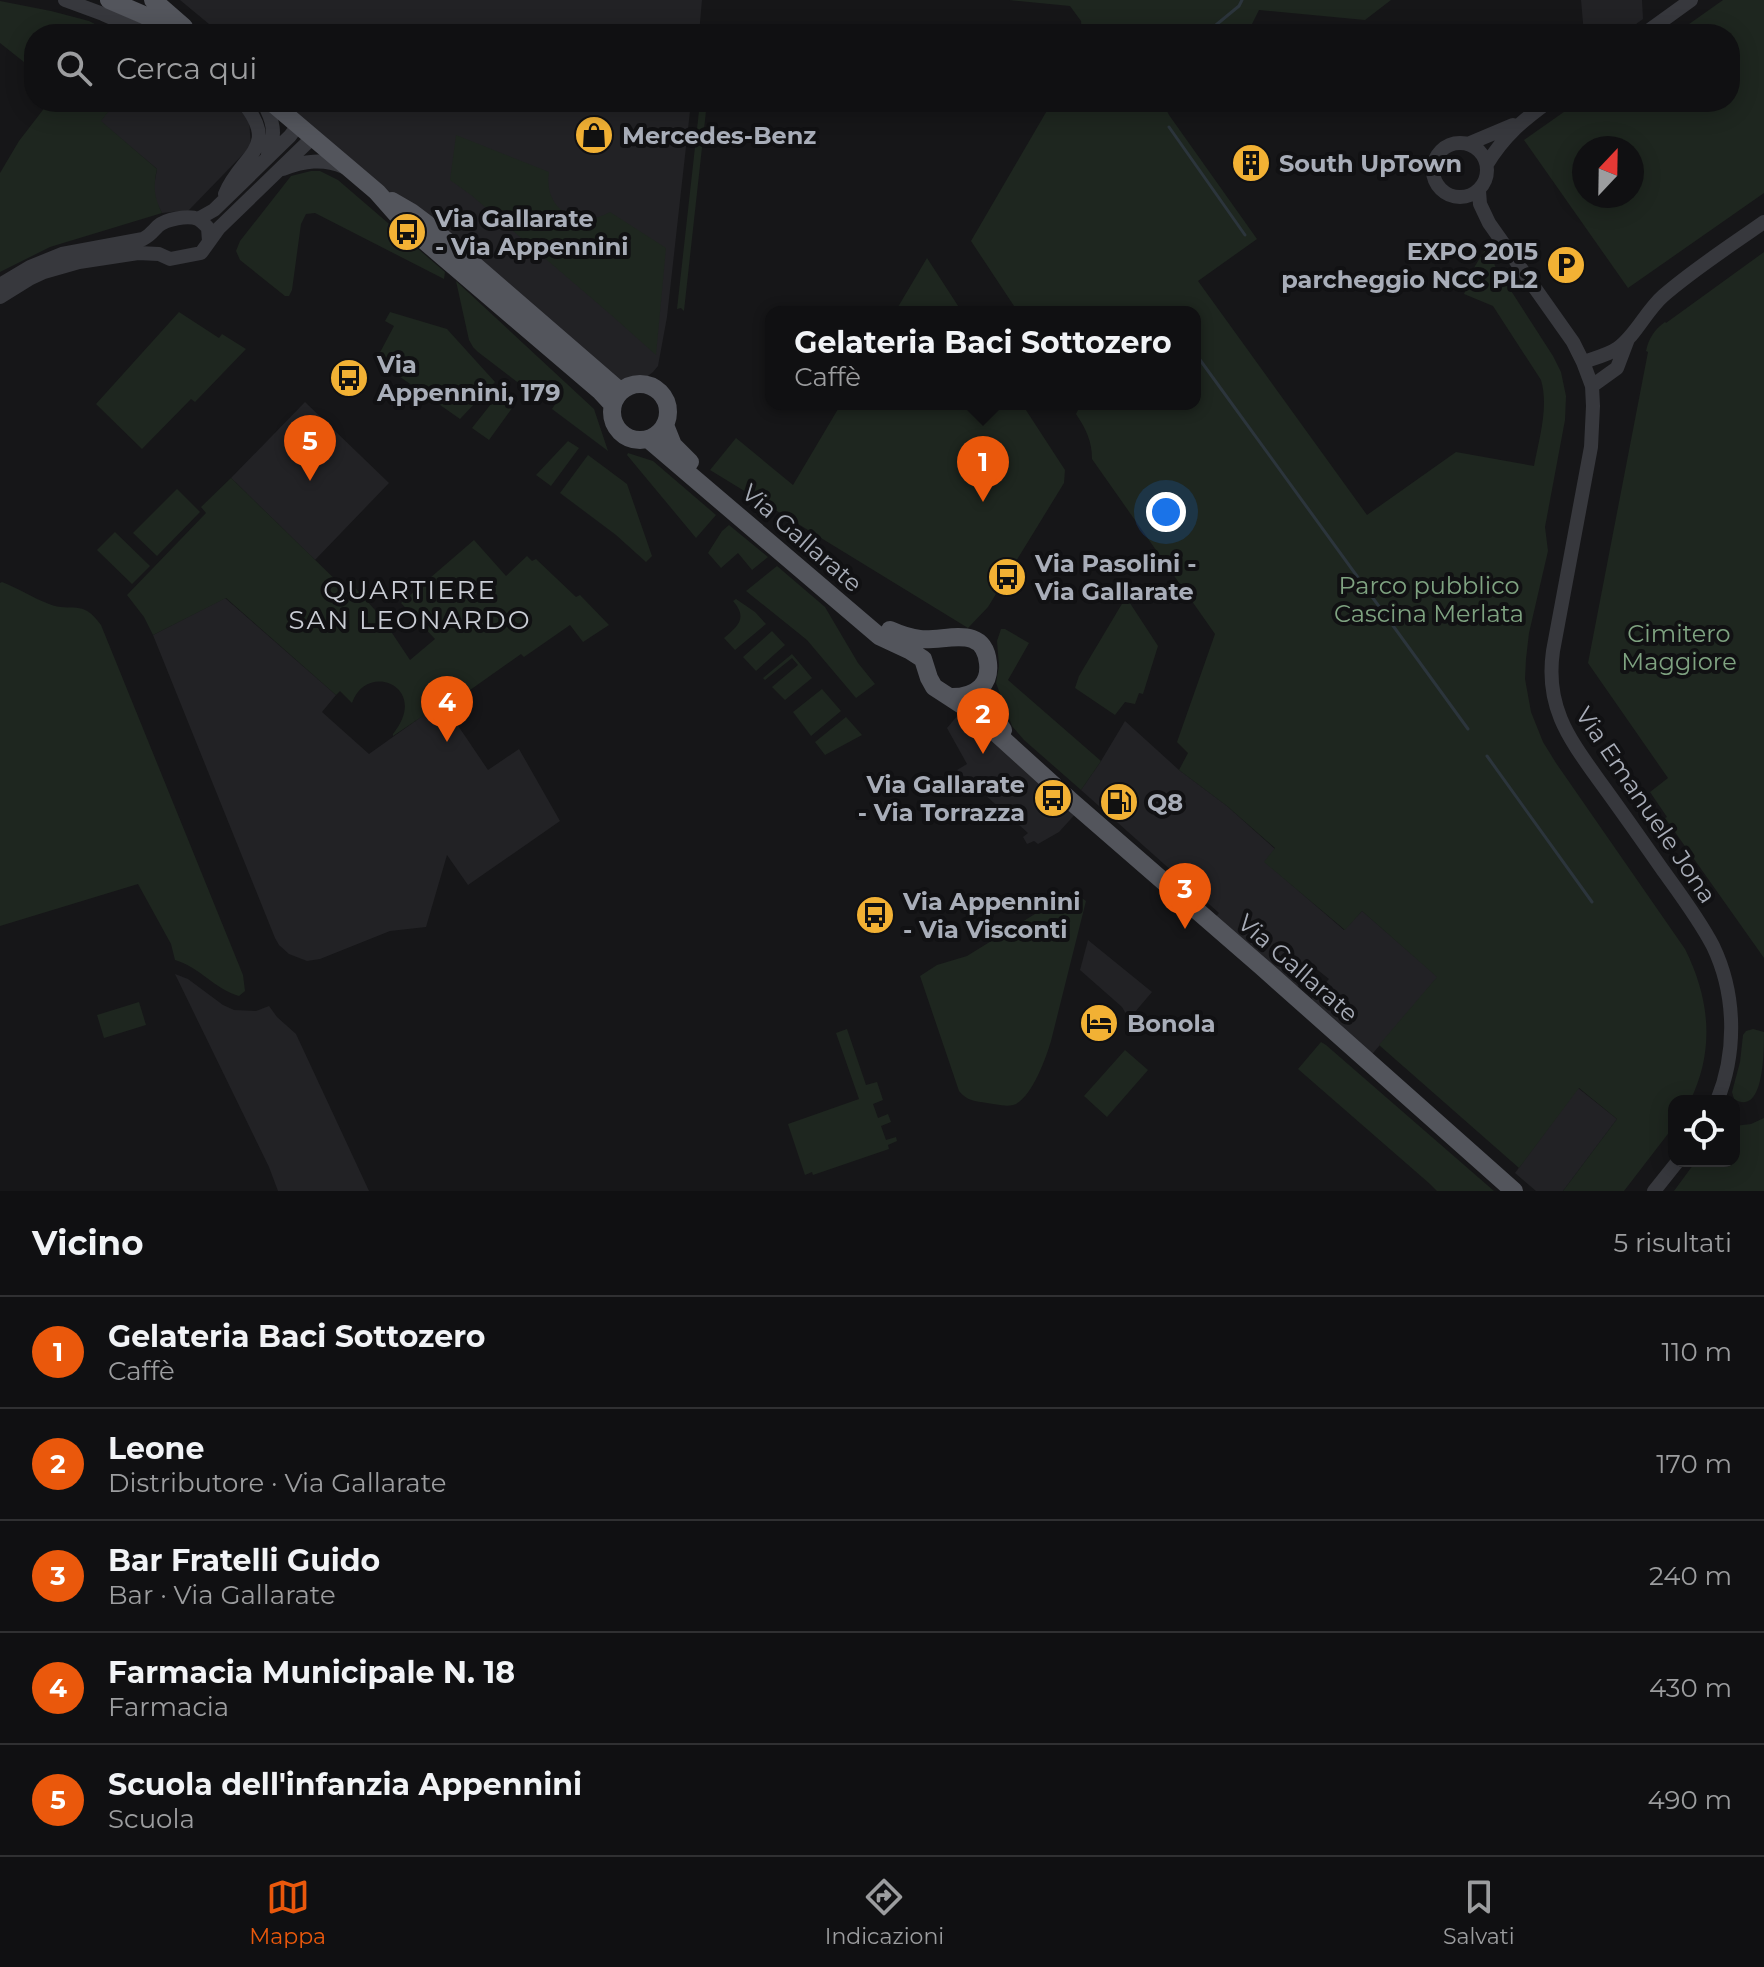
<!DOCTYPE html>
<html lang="it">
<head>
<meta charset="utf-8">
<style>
  body { margin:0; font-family:Montserrat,sans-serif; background:#19191b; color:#f1f3f6 }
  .controls { position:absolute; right:24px; bottom:24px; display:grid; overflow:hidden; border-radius:16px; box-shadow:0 4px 20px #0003 }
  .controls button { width:72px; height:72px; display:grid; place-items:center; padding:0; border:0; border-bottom:2px solid #303032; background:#101012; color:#f1f3f6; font:40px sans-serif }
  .compass { position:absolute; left:1572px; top:136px; width:72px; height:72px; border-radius:50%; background:#101012; box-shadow:0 4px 20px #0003; rotate:22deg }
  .you { position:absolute; left:1166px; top:512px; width:28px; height:28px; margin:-20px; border:6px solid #fff; border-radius:50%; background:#1a73e8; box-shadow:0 0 0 12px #1a73e833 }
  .badge { display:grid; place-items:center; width:52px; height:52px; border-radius:50%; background:#ea580c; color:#fff; font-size:26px; font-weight:700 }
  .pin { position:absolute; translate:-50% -66px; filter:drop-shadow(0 2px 4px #0008) }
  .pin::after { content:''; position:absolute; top:42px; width:28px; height:24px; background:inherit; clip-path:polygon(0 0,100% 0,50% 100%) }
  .popup { position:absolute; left:765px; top:306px; width:436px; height:104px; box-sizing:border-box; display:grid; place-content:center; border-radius:16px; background:#101012; filter:drop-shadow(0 2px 6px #0005); font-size:26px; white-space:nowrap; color:#9c9d9f }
  .popup b { font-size:30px; color:#f1f3f6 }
  .popup::after { content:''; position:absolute; left:50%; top:100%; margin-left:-16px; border:16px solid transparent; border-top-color:#101012 }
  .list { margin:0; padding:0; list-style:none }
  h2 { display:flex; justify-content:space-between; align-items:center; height:104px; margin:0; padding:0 32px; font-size:34px }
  h2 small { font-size:26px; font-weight:400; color:#9c9d9f }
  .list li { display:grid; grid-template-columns:52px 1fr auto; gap:24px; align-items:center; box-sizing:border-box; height:112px; padding:0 32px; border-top:2px solid #303032 }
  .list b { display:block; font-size:30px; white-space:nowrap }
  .list p { margin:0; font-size:26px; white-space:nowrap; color:#9c9d9f }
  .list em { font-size:26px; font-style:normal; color:#9c9d9f }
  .icon { flex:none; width:44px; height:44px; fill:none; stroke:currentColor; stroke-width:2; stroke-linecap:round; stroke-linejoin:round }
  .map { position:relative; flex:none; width:1764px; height:1191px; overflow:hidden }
  .search { position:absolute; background:#101012; box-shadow:0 4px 20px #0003; left:24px; right:24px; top:24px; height:88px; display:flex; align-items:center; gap:20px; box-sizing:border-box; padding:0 28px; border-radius:32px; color:#9c9d9f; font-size:30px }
  .sheet { height:664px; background:#101012 }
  nav { display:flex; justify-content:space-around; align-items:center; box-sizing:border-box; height:112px; border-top:2px solid #303032; background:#101012; font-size:22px; color:#9c9d9f }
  nav a { display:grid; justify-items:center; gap:4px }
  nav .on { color:#ea580c }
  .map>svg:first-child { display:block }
  .built { fill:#222225 }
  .green { fill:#1e261f; fill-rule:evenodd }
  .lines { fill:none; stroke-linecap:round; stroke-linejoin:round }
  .stream { stroke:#2c353c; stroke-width:3 }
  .tertiary { stroke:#37383d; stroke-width:14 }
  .primary { stroke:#53555c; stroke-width:18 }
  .labels { text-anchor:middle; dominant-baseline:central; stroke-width:8; stroke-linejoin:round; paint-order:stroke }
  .poi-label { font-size:24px; font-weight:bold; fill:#a8adb8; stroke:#111113; text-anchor:start }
  .street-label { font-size:24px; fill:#a8adb8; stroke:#111113 }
  .park-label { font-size:24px; fill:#7fa381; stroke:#111113 }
  .neighbourhood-label { font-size:26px; letter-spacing:2px; fill:#c9ccd4; stroke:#111113 }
</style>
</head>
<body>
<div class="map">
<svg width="1764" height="1191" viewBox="0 0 1764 1191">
  <rect width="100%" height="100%" fill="#161618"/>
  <path class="built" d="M180,0H702L699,34H221Z
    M1581,0H1642L1643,19L1622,34H1584Z
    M116,102H234L245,112L249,120L251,146L189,210L162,213L154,198V185L157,169L100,121Z
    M293,102H691L667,317L658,366L653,372L648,376L626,380L619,384L379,190L286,109Z
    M305,402L389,483L315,560L231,478Z
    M225,598L336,695L322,712L369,754L442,702L488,770L519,749L560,821L468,885L447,855L426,927L390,931L320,959L307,961L289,954L279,945L275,938L153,635Z
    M963,709L1079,810L1059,832L1038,844L1034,841L1027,844L1023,837L1028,833L957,770L967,764L947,728Z
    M1125,721L1179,770L1227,806L1275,849L1265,862L1344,930L1362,911L1438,977L1368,1059L1307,1004L1329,979L1314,967L1293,992L1211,922L1219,913L1081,790L1101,761Z
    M1088,940L1152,992L1129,1019L1122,1007L1080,970Z
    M175,974L188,979L223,1005L234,1010L256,1011L269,1006L277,1017L296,1034L369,1191H278L269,1167Z
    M1578,1088L1617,1119L1563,1191H1536L1515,1173Z"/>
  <path class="green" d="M1009,0H1391L1365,20L1259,10L1251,26L1243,34H1082L1081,21L1070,6Z
    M1723,0H1764V193L1628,288L1524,140L1578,102H1730V34H1675ZM1632,148V196H1584V148Z
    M0,1L51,11L89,21L114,34H34V70L0,43Z
    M49,102H116L101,121L157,169C153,187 154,197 162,213L50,247L0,272V173L19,141Z
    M700,102H707L684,311L681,308L677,309Z
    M1052,102H1168L1167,111L1169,115L1257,239L1198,281L1367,515L1456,452L1534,466C1539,439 1549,407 1541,380L1493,306L1464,294L1475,266L1488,245L1495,266L1553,356L1561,372L1566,396L1565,420L1545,527L1548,551L1529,633L1526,659L1525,679L1531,712L1543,742L1556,763L1685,949C1710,999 1715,1050 1690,1101H1674V1126L1624,1191H1563L1617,1119L1579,1088L1519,1168L1379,1045L1437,977L1362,911L1345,930L1264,862L1275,848L1227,806L1179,770L1188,753L1177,742L1215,634L1092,459C1092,441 1086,429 1076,414L1081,404H1195V312H1018L971,241Z
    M456,135L549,172C543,209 578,231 610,212L666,248L656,355L610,314L471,195L450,180Z
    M311,171H320L338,180L445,272L444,279L315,213L306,214L301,224L292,290L289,296H285L240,260L236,251L240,241L291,176Z
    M1764,252V958L1665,818L1667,817L1650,792L1668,778L1588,663L1648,352L1646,351C1649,338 1654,330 1665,322L1666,323Z
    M927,258L962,312H895Z
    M456,281L594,409L608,451L552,409L561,395L543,382L533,394L478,352L473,347L469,340Z
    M179,312L219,338L222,334L246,349L195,402L191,399L142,449L96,404Z
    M390,312L447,329L495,382L460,419L376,360L394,326L385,321Z
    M502,390L515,404L489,440L472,428Z
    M841,404H1022L1065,470L1064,483L988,607L968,628L710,470L736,438L793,485Z
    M568,441L579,448L551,486L536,475Z
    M628,453L653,461L716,515L696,538L627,455Z
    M588,455L627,484L652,556L646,562L616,535L560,493Z
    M231,478L345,589L352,584L382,618L410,660L435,639L401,603L474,540L506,576L527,556L532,561L536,559L576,597L580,595L609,625L583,642L570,625L524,657L521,654L446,707L442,703L393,736V734C431,687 367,660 352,703L340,691L336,695L226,598L153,635L144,617L127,595L206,513L201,507Z
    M177,489L200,512L157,556L133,533Z
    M729,525L768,557L752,570L738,553L721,568L708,553L722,531Z
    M115,532L150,566L132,584L97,550Z
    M777,566L825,607L858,663L875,684L856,698L807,640L746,591Z
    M2,582C18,588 33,598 49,604C72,613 82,598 101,625L243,975L245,991L239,996C215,989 199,967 175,960L171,944L138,884L0,926V583Z
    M1126,597L1158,646L1143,694L1139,693L1135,704L1125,702L1115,715L1075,688L1079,676Z
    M736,599L755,612L766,624L735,650L724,638C738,626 748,618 733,601Z
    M1001,629H1005L1029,643L1008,680L1101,761L1081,790L1024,740L1012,726L996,683L999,666L997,641Z
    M772,631L785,645L756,671L743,657Z
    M792,654L812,678L785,700L772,687L798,665L792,658L765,680L763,678Z
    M822,689L841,711L811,736L793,712Z
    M846,717L862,735L825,755L815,742Z
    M1072,891L1086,901L1051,1041C1046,1058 1031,1100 1013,1105C1005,1107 995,1104 987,1103C975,1101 967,1101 959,1091L920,976L937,965L967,956Z
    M139,1002L146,1025L104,1038L97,1015Z
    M847,1029L866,1085L877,1082L883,1100L873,1104L878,1118L888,1114L891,1122L881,1126L886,1140L896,1137L897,1141L888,1145L889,1149L813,1175L812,1172L805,1175L788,1124L859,1099L836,1033Z
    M1753,1029L1764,1032C1764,1053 1764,1117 1734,1099L1732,1092L1740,1062L1743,1035L1746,1031Z
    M1321,1042L1326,1045L1494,1191H1437L1430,1184L1298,1069Z
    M1125,1050L1148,1070L1107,1117L1084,1096Z
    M1764,1118V1191H1674L1696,1161H1734V1126L1751,1124Z"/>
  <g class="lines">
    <path class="stream" d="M1205,34L1239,6L1242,0
      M1169,127L1245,235
      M1195,353L1468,729
      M1487,756L1592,902"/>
    <path class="tertiary" d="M65,0L103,14L149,34
      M1644,34L1691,0
      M263,102C273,120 277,134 268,154
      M1433 170a27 27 0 1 1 54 0a27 27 0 1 1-54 0Z
      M1468,144L1513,125
      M1487,164C1504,136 1522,121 1548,102
      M283,169C304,161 323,158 344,167
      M1479,191L1480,204L1489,223L1573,342L1583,362L1592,386L1593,406L1591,447L1553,651C1545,706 1568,737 1598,779C1620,809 1641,839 1662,869C1680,894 1699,919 1713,946C1736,994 1737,1052 1717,1101
      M225,194C241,154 281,149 243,102
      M198,219L214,210L290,136L298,125
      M0,285L30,267L62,254L143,239C151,235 153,231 158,226C166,219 188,215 198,219C203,222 204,224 208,228L209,241
      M0,297L29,279L44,272L79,262L138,253L159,254L170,259L201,253L219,228L312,138
      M1583,362C1595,358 1608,355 1618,348C1636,335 1646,311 1663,296C1694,269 1730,246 1764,222
      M1592,386L1617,368L1628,339
      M1654,1191L1678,1161"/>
    <path class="primary" d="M109,0L144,15L181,34
      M153,0L184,27
      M271,102L377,192L407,226L600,391L612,404
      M392,201L411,212L427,224L620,391
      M612 412a28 28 0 1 1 56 0a28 28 0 1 1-56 0Z
      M665,425L673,445L690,462
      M648,439L879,636L909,650L923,659L929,678L934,687L974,713L1071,801L1262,967L1514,1191
      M890,630C899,634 910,638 920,639C945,642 984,623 988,663C989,672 987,681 981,687C973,695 963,697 952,697
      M981,687L986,705L1003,730"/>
  </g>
  <defs>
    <symbol id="shop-disc" viewBox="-11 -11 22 22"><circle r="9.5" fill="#f2b134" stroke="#111113"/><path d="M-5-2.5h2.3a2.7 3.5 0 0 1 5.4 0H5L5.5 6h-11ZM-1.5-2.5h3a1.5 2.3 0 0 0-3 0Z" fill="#111"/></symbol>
    <symbol id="building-disc" viewBox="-11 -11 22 22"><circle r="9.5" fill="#f2b134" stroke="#111113"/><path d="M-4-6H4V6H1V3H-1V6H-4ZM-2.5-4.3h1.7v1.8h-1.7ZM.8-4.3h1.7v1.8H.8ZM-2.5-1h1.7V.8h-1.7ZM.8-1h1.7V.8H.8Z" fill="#111"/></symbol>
    <symbol id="bus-disc" viewBox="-11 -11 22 22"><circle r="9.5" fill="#f2b134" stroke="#111113"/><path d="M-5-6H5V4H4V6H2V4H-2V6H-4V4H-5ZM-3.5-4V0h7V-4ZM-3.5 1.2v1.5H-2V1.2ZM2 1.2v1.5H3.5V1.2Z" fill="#111"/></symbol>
    <symbol id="parking-disc" viewBox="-11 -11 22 22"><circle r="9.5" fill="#f2b134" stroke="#111113"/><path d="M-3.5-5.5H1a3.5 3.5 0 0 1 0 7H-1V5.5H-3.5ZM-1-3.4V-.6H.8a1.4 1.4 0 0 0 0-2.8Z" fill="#111"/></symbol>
    <symbol id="fuel-disc" viewBox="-11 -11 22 22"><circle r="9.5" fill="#f2b134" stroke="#111113"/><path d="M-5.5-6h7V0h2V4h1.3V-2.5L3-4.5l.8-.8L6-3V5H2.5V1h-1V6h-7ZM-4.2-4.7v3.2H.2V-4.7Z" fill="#111"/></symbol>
    <symbol id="hotel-disc" viewBox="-11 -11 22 22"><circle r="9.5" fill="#f2b134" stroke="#111113"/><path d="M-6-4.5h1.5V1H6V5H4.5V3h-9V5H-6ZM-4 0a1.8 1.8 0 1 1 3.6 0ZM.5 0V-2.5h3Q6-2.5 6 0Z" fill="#111"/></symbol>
  </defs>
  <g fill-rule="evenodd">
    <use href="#shop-disc" x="572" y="113" width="44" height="44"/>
    <use href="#building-disc" x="1229" y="141" width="44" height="44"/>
    <use href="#bus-disc" x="385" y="210" width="44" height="44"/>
    <use href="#parking-disc" x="1544" y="243" width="44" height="44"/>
    <use href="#bus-disc" x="327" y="356" width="44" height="44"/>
    <use href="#bus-disc" x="985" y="555" width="44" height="44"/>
    <use href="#bus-disc" x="1031" y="776" width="44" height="44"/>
    <use href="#fuel-disc" x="1097" y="780" width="44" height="44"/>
    <use href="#bus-disc" x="853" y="893" width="44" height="44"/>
    <use href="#hotel-disc" x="1077" y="1001" width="44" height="44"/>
  </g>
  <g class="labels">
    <g class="poi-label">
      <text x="622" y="135">Mercedes-Benz</text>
      <text x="1279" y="163">South UpTown</text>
      <text x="435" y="218">Via Gallarate<tspan x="435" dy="28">- Via Appennini</tspan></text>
      <text x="1538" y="251" text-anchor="end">EXPO 2015<tspan x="1538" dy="28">parcheggio NCC PL2</tspan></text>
      <text x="377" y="364">Via<tspan x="377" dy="28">Appennini, 179</tspan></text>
      <text x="1035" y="563">Via Pasolini -<tspan x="1035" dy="28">Via Gallarate</tspan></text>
      <text x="1025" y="784" text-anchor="end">Via Gallarate<tspan x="1025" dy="28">- Via Torrazza</tspan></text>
      <text x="1147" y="802">Q8</text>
      <text x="903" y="901">Via Appennini<tspan x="903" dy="28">- Via Visconti</tspan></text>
      <text x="1127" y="1023">Bonola</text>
    </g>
    <g class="street-label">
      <text transform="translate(802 538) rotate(41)">Via Gallarate</text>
      <text transform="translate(1646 805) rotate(56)">Via Emanuele Jona</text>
      <text transform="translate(1298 968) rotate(41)">Via Gallarate</text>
    </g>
    <g class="park-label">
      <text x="1429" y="585">Parco pubblico<tspan x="1429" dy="28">Cascina Merlata</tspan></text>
      <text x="1679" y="633">Cimitero<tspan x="1679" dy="28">Maggiore</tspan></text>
    </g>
    <g class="neighbourhood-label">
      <text x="410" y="590">QUARTIERE<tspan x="410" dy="30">SAN LEONARDO</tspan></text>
    </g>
  </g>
</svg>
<div class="controls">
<button><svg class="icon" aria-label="locate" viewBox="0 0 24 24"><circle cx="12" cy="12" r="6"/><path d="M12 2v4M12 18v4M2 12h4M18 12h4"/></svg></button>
</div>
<svg class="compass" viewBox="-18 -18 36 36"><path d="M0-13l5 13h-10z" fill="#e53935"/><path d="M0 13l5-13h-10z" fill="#9c9d9f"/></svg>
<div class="you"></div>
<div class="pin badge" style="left:983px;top:502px">1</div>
<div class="popup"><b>Gelateria Baci Sottozero</b>Caffè</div>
<div class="pin badge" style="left:983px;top:754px">2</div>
<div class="pin badge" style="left:1185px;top:929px">3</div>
<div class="pin badge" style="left:447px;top:742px">4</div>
<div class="pin badge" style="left:310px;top:481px">5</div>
<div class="search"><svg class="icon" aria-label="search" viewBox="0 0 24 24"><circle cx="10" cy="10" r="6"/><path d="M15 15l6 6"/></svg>Cerca qui</div>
</div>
<section class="sheet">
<h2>Vicino<small>5 risultati</small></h2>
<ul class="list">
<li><span class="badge">1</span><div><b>Gelateria Baci Sottozero</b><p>Caffè</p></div><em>110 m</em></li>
<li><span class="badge">2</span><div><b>Leone</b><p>Distributore · Via Gallarate</p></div><em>170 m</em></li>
<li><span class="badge">3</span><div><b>Bar Fratelli Guido</b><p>Bar · Via Gallarate</p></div><em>240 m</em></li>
<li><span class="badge">4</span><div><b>Farmacia Municipale N. 18</b><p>Farmacia</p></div><em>430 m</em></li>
<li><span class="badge">5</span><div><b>Scuola dell'infanzia Appennini</b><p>Scuola</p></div><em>490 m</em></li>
</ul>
</section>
<nav>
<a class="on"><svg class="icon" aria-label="map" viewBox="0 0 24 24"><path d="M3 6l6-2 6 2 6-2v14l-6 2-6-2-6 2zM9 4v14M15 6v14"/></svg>Mappa</a>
<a><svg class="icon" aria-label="directions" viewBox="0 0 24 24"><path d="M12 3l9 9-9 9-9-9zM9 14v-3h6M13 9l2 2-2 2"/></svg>Indicazioni</a>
<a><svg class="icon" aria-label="saved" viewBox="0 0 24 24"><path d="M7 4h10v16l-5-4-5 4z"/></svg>Salvati</a>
</nav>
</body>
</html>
